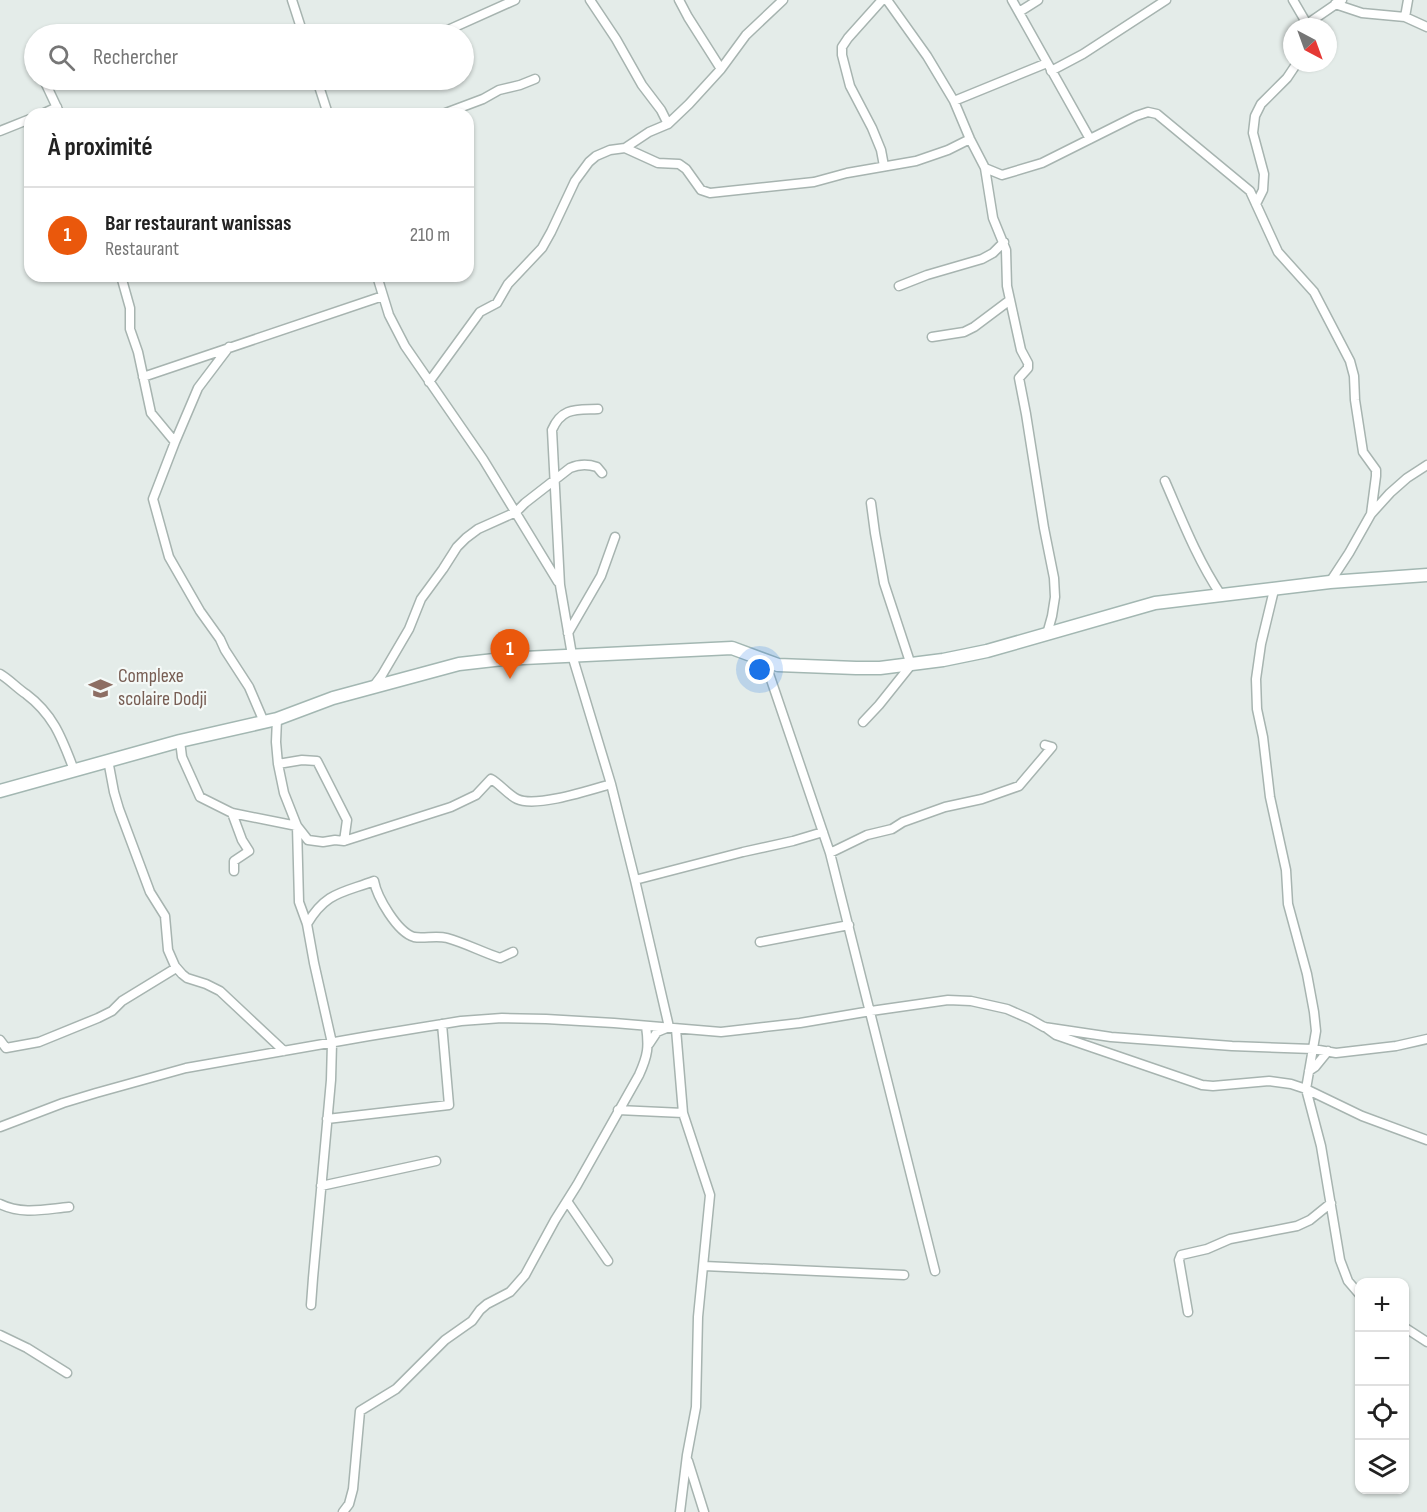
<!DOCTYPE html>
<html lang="fr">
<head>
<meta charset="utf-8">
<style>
  body { margin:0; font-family:"Sofia Sans Condensed",sans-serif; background:#f2f2f2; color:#222 }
  .controls { position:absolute; right:18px; bottom:18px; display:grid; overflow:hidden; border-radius:12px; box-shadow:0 2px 4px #0004 }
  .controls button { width:54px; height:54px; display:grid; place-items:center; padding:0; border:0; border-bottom:2px solid #e0e0e0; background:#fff; color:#222; font:30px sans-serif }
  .compass { position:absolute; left:1283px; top:18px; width:54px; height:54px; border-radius:50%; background:#fff; box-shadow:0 2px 4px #0004; rotate:139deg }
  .you { position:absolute; left:760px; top:670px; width:21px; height:21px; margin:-15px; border:4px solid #fff; border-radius:50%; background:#1a73e8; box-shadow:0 0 0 9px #1a73e833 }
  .badge { display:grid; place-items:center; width:39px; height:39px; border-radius:50%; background:#ea580c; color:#fff; font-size:20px; font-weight:700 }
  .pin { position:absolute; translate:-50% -50px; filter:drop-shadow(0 2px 3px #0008) }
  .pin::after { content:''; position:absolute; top:32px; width:21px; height:18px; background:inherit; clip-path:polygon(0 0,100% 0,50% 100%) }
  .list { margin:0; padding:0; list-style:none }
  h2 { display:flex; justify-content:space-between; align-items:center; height:78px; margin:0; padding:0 24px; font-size:26px }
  h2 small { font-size:20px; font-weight:400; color:#767676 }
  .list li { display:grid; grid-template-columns:39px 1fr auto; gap:18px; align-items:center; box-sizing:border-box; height:96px; padding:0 24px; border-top:2px solid #e0e0e0 }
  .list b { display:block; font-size:22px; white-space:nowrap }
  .list p { margin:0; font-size:20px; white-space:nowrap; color:#767676 }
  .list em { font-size:20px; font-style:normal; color:#767676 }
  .icon { flex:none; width:33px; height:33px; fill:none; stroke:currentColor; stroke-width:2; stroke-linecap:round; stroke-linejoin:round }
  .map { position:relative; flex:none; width:1427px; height:1512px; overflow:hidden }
  .search { position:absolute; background:#fff; box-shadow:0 2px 4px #0004; left:24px; top:24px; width:450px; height:66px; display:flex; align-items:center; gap:15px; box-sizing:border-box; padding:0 21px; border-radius:33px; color:#767676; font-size:22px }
  .panel { position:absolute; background:#fff; box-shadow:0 2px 4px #0004; left:24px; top:108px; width:450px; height:174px; border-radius:18px }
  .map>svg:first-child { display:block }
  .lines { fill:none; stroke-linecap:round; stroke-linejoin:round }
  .minor-casing { stroke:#a7b4b0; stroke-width:11 }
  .secondary-casing { stroke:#a3b7b2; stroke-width:15 }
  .minor { stroke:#fff; stroke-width:8 }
  .secondary { stroke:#fff; stroke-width:12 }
  .labels { text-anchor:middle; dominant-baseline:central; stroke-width:4.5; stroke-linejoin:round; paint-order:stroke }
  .education-label { font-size:20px; fill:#785e54; stroke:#f4f9f7; text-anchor:start }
</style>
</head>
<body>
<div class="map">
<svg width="1427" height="1512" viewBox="0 0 1427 1512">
  <rect width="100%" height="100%" fill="#e4ece9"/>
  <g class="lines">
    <defs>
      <path id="minor" d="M292,0L303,34
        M590,0L616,39L642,85L661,110L668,124
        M882,0L848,38L842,47V55L850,86L872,128L881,150L884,166
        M887,0L927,56L954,101L970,139L985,168L993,218L1006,250L1007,286L1021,350L1028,363V368L1019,378L1026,414L1044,528L1054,578L1055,597L1052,616L1047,634
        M1012,0L1090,139
        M1293,0L1307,24V27
        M1335,4L1362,13L1405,17L1427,27
        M1019,12L1038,0
        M1405,17L1408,0
        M1307,24L1342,0
        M439,34L515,0
        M33,57L34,60
        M721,69L746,35L783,0
        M1051,71L1083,54L1166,0
        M44,80L60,114
        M317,80L328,114
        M954,101L1047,63
        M42,114L57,107
        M443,114L483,99L499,90L520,85L535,79
        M0,131L30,119
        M625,148L649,132L668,124L689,104L721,69L688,17L679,0
        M985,168L1002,175L1042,163L1136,116L1148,112L1157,114L1250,191L1278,252L1314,292L1350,361L1354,376L1355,400L1363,452L1376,470V476L1371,514
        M1256,204L1263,190L1264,174L1253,133L1255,116L1261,104L1287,78L1297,63
        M121,276L130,308V329L138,352L151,413L175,442L153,499L169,557L200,611L220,639L225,650L249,687L264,722
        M377,276L389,315L405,346L483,459L558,582
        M899,286L927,275L982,259L993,253L1004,242
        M932,337L964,332L974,327L1010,300
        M143,377L383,296
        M429,382L480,312L497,303L508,284L542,248L551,232L575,181L589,162L596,156L610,150L625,148L658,163L679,164L686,169L701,190L710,193L814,182L847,173L916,161L948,150L970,139
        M598,409C576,410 562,407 552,430L560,585L572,655L611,784L635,880L669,1027L657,1032L649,1044
        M175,442L198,388L229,347
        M1165,481C1182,520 1197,559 1221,595
        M1330,582L1349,553L1371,514L1390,493L1407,478L1427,465
        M1274,590L1261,644L1256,679L1257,709L1263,737L1270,797L1286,870L1288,904L1307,974L1314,1012L1316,1031L1306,1089L1321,1146L1340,1260L1348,1281L1360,1295
        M568,633L601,576L615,537
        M764,659L830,853L935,1271
        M0,674C10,680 17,688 26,694C54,715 62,739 74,770
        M373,687L382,675L409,629L421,599L443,569L457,547L466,538L478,529L516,512L525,503L570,468C579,464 588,464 597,467L602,473
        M277,719L276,742L278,764L284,793L297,826L308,840L323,842L335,840L344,841L451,807L476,795L491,779C500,784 507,794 517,799C536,808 590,790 611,784
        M863,722L879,705L911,665L884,583L875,533L871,503
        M180,741L182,757L200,797L232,813L297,826
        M108,760L114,792L119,809L150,892L165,916L168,950L175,966L182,974L187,978L206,984L220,991L284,1051
        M278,764L302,760L317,761L347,820L344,841
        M232,813L242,840L249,851L234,861V871
        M297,826L299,902L307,924L314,963L332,1043L331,1080L313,1278L311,1305
        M830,853L867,835L892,829L903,822L945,807L982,799L1019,786L1052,747L1045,745
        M635,880L743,852L793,841L823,832
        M307,924C326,892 342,893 374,881C377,897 397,932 414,937C424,939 436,935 447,938C465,943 482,952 500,958L513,952
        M760,942L849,925
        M1045,1027L1056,1035L1202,1085L1213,1086L1269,1081L1291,1084L1306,1089L1362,1116L1427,1140
        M676,1029L683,1113L710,1195L698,1317L696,1407L687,1455L680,1512
        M0,1040L6,1048L39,1042L98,1018L112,1011L122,1001L176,968
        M1309,1071L1315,1067L1328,1051
        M618,1110L683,1113
        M327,1119L449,1105L442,1024
        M0,1127L63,1103L96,1093L186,1068L369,1036L461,1021L502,1018L546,1019L614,1023L721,1032L800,1023L871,1011L948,1000L971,1001L1007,1009L1030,1019L1044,1027L1111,1037L1232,1046L1313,1049L1336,1053L1396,1046L1427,1039
        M321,1186L436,1161
        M567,1201L608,1261
        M0,1204C22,1215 46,1209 69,1207
        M704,1266L904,1275
        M1188,1312L1179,1260L1181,1255L1207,1249L1230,1239L1297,1226L1310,1220L1331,1203
        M1404,1327L1427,1342
        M0,1335L27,1348L67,1373
        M688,1461L704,1512
        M343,1512L349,1504L353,1489L360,1411L396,1389L445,1340L472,1321L480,1310L487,1304L510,1292L525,1275L555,1220L577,1185L639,1075C648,1055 649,1047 646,1026"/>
      <path id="secondary" d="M0,791L180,741L277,719L333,698L459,664L503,659L732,648L778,665L856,668H880L943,660L987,651L1155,603L1330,582L1427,575"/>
    </defs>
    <use href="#minor" class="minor-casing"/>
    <use href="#secondary" class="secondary-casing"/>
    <use href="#minor" class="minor"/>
    <use href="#secondary" class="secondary"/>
  </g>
  <defs>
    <symbol id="school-bare" viewBox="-9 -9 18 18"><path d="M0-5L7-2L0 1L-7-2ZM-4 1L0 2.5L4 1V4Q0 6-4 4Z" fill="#8d6e63" stroke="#f4f9f7" stroke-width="2.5" paint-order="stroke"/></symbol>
  </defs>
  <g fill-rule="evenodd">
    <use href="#school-bare" x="84" y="672" width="33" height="33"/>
  </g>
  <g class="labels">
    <g class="education-label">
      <text x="118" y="676">Complexe<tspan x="118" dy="23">scolaire Dodji</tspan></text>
    </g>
  </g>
</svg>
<div class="controls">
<button>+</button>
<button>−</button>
<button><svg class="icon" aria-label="locate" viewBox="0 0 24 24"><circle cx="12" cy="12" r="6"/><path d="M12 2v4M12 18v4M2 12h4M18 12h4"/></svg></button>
<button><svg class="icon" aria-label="layers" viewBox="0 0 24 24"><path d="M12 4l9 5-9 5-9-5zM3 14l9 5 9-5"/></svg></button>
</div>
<svg class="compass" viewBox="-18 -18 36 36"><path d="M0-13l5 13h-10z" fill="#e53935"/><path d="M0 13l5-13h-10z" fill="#767676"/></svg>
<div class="you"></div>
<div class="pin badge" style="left:510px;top:679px">1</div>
<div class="search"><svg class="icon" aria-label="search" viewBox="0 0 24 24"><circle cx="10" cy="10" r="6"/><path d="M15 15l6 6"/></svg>Rechercher</div>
<section class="panel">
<h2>À proximité<small></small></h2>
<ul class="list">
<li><span class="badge">1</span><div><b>Bar restaurant wanissas</b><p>Restaurant</p></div><em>210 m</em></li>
</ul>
</section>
</div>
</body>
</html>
